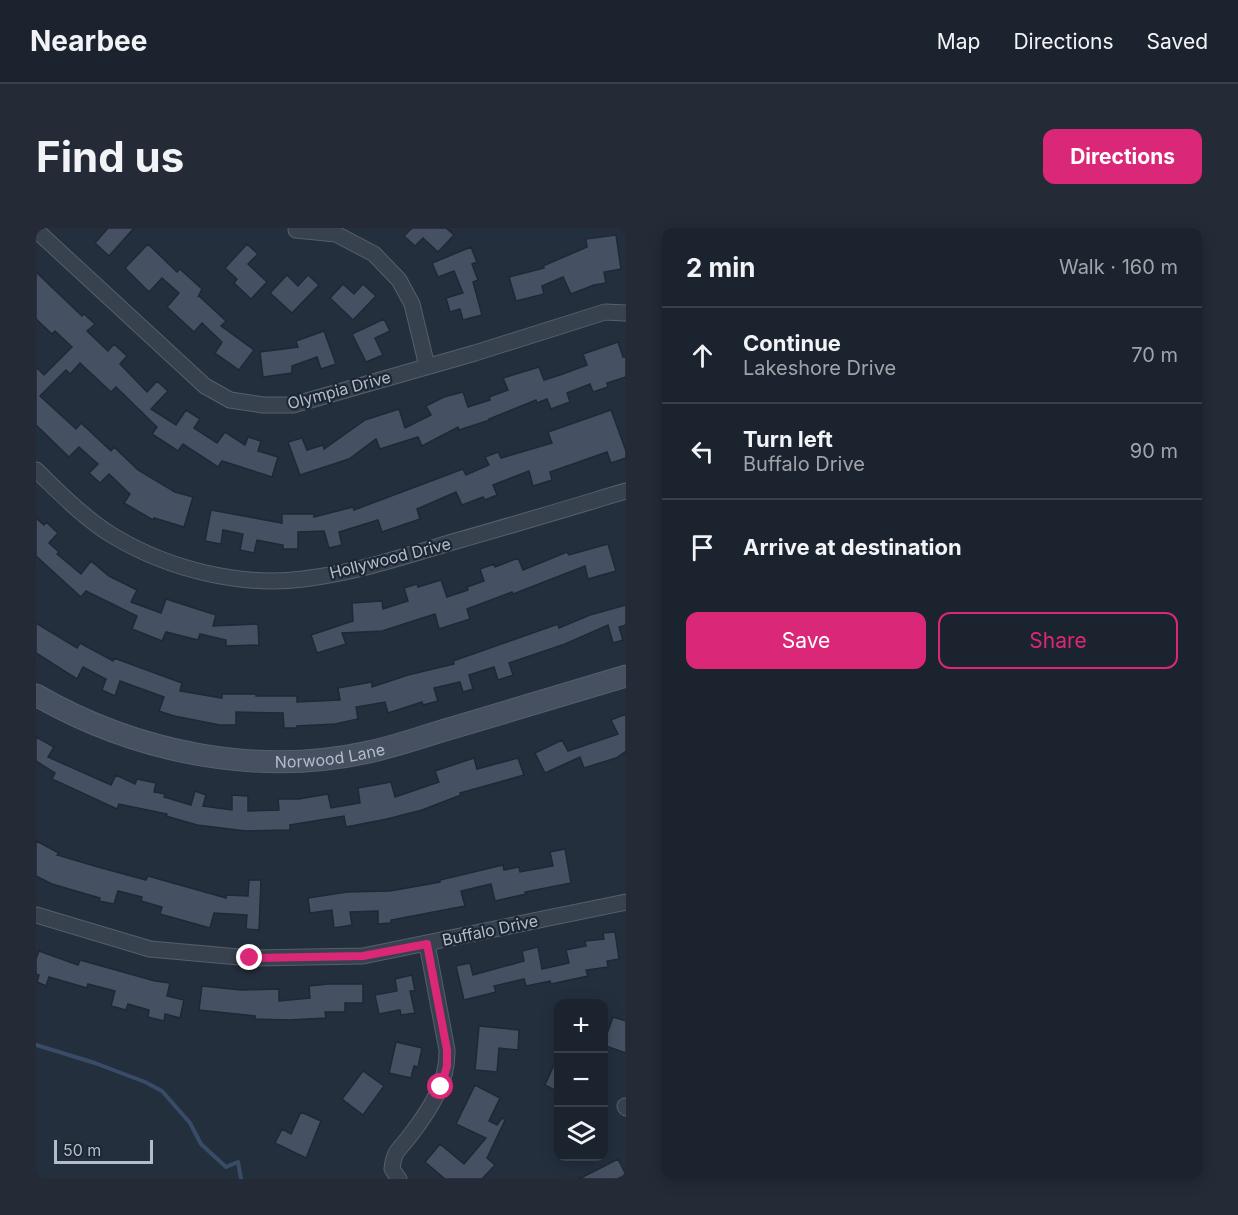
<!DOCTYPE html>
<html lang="en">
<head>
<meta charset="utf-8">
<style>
  body { margin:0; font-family:Inter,sans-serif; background:#242b36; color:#f1f3f6 }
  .controls { position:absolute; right:18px; bottom:18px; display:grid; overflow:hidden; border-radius:12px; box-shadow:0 3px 15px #0003 }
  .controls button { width:54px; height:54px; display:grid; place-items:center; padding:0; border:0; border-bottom:2px solid #39404a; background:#1b232e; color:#f1f3f6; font:30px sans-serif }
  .scale { position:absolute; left:18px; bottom:15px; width:99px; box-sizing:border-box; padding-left:6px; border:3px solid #b4bcc9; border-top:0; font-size:16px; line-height:21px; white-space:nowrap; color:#b4bcc9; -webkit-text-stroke:4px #1d2633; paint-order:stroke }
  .stop { position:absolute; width:18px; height:18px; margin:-14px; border:4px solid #db2777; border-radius:50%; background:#fff }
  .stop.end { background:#db2777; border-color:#fff; box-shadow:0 2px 6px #0008 }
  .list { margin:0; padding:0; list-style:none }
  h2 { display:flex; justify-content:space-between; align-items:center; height:78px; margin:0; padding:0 24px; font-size:26px }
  h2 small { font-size:20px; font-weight:400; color:#a0a4aa }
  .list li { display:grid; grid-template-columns:39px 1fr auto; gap:18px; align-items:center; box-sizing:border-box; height:96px; padding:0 24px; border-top:2px solid #39404a }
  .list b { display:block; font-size:22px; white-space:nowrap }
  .list p { margin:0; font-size:20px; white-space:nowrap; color:#a0a4aa }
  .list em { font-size:20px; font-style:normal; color:#a0a4aa }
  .actions { display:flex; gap:12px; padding:18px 24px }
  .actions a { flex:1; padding:14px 0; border:2px solid #db2777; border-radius:12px; text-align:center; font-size:21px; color:#db2777 }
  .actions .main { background:#db2777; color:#fff }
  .icon { flex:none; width:33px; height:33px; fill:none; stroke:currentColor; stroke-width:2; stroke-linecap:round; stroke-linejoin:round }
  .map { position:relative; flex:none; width:590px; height:951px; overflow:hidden; border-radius:12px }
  header { display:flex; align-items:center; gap:36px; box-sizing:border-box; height:84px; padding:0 30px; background:#1b232e; border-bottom:2px solid #39404a }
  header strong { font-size:28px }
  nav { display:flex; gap:33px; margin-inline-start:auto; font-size:21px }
  .intro { display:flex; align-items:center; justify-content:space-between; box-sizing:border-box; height:144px; padding:0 36px }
  h1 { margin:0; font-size:42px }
  .button { padding:15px 27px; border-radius:12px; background:#db2777; color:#fff; font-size:21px; font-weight:700 }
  main { display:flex; gap:36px; padding:0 36px }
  aside { flex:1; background:#1b232e; border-radius:12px; box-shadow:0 3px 15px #0003 }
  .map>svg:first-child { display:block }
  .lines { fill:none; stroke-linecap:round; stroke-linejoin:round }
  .stream { stroke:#394c67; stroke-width:4 }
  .building { fill:#455162; stroke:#1f2835; stroke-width:1.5 }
  .street-casing { stroke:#565f6c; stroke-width:17 }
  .secondary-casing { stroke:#565f6c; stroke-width:23 }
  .street { stroke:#38414e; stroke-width:15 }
  .secondary { stroke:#465061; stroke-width:21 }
  .route { stroke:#db2777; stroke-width:8 }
  .labels { text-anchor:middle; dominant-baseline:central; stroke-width:4.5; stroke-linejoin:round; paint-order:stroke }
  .street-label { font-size:16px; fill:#b4bcc9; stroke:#1d2633 }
</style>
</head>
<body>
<header>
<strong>Nearbee</strong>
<nav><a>Map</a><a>Directions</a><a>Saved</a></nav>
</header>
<div class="intro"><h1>Find us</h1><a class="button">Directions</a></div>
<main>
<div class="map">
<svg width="590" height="951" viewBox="0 0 590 951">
  <rect width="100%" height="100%" fill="#242f3e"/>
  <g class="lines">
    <path class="stream" d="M0,817L59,835L109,854L126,863L154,895L165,916L190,939L202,934L205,951"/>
  </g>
  <path class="building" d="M72,0H98L73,28L59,15Z
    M376,0H410L418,7L402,24L387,10L379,18L368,8Z
    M580,7L585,41L568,44L570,55L558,57L535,66L527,49L506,58L508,66L480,73L473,49L508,40L507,38L551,19L550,11Z
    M112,16L141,44L144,41L166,61L162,69L163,68L190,93L185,98L218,122L203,142L179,125L186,114L166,95L158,104L131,79L143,65L126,50L113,64L89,40Z
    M211,16L222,26L212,36L231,54L215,71L198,55L201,51L189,40Z
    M435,19L441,34L436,36L442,52L437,54L446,87L427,92L424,81L414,84L410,70L427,65L418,43L402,49L396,35Z
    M0,44L46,88L48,86L59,96L51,103L72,123L78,116L91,128L84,136L111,164L121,153L132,163L115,181L140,197L150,182L164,191L158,200L181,215L189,204L209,217L212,209L225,213L222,223L242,229L236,249L186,233L182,239L147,216L142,223L116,206L121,199L80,159L75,164L44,135L34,146L30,142L4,168L40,201L45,195L75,223L78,219L102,242L139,264L157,269L148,299L118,290L117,292L88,275L94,266L73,246L64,255L53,245L62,236L43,219L33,229L0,197V139L8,147L36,119L19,103L16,106L0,91Z
    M251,47L262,58L272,47L283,57L256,85L234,65Z
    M307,56L318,66L327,56L340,68L317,92L294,70Z
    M348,91L354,103L339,110L347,127L330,134L316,106Z
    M288,103L300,136L285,141L281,129L256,138V145L227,149L224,124L262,119L260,113Z
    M582,114L587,129H590V149L571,155L572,159L557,164L554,156L531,165L534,174L515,181L511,171L501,175L500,172L453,191L454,192L423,202L422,199L386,218L382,209L344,221L340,211L313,231L264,247L252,214L266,210L271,222L287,217L288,221L329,192L363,181L369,200L395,187L390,178L408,169L427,164L432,179L454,172L453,169L472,162L467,150L503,139L508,152L524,147L551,137L547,126Z
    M575,182L590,223V230L575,235L571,224L514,244L516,252L497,258L493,243L457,257L461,267L449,272L447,269L426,277L420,264L381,281L384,291L346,304L342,292L303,304L306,317L293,320L288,303L262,304V321H247V317L221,312L218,325L204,322L207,306L187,302L185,316L169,313L175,282L246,295V286H278V289L317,279L318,282L427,241L430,247L453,237L449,229L462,224L465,230L516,215L512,204Z
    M0,290L8,297L10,294L22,305L13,315L23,324L21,326L45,346L55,333L73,348L101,362L95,374L125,385L130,371L180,387L177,398L222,396L223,417L190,418V412L164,406L162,412L130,404L126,413L96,401L101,388L50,363L45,369L0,328Z
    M572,316L580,343L552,351L549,338L477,366L476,364L431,381L434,391L403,401L399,386L346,403L306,405L310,416L281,425L275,407L317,393L316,375L346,373L347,381L372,373L368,360L381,356L382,359L405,352L411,369L432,362L431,359L448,353L444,341L458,336L459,339L482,330L487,342L531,324L533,327Z
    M590,377V397L583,399L587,412L577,415L572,397L529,416L473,435L477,447L462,452L458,439L433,447L437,461L427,464L424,454L398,460L402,473L387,477L386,474L352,485L349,474L320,479L322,491L299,496L261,498V500H248L247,485L200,484V497H184L138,488L123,483L128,469L84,453L79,468L66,462L70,451L47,439L41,451L0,425V395L41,420L44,415L77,433L78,430L146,455L144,463L186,470V466H220V468H261V474L304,472L302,460L336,454V459L372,447L418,436L417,433L522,396L523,400L554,387Z
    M590,486V525L589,524L580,530L548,540L544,529L509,545L499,525L526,512L532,523L582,506L575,492Z
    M0,509L18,519L12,529L75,557L80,547L99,556L101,551L120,555L118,564L129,566L128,569L155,577L159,563L170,567L167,578L196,582V567L212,568V583L243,582L242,571H263L292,566L295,580L324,575L322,560L355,554L359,569L403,554L399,543L438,530L441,541L482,530L488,547L424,565L425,567L386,582L351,591L310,599L308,588L254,597V602L210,603L161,597L130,588L131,586L83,576L81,581L16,551L19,545L0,533Z
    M0,613L23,625L21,627L62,639L110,652L112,648L190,670V667L212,668L213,652H225L223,702L210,701L211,687L178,685L174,700L124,686L126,679L105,673L106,669L82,663L78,676L63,673L64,670L16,656L0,648Z
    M529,621L535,655L489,664L490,666L459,673L455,656L425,663L429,678L355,692V695L342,696V683L314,684L316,697L298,700L296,682L274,685L272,670L311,664L354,663L404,654V652L467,637L468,642L483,639L484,644L517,638L514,624Z
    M579,704L583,731L571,733L572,739L550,742L552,748L515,756L514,753L490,758L488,751L458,758L460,764L428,772L420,738L434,735L437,747L488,733L486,723L502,719L506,741L533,735L530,722L550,718L549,713L568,711L567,705Z
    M3,723L42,737L44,732L119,753L134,755L131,768L148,772L144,790L129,786L128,793L112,789L113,782L92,776L90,782L75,778L79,763L52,756L51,760L13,749L10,758L1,754L3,747L0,746V731Z
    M376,747L379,763H374L379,785L365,787L364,782L343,786L339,767L361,763L359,751Z
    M292,756H327V775H309V784H289L290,790L253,792L219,791V788L163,782L166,758L205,762L243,761V773L274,770L273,758Z
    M577,789L590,793V825L567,817Z
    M443,798L483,802L482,822L463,820L461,844L439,842Z
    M360,814L386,820L382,839L378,838L375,850L353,845Z
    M522,828V864L509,857Z
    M327,843L348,858L327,887L306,871Z
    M439,857L464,870L453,893L461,897L466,890L469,892L451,930L459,937L446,951H409L389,934L404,916L428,936L450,910L420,896Z
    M265,884L285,893L270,930L239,915L246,901L255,906Z
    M582,931L590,947L581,951H543Z"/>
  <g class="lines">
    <defs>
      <path id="street" d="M0,2L169,158L194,172L227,177H257L439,125L569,84L590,85
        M260,2L300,6L338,26L363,52L376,76L391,138
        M0,242C25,266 50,292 79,309C133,341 204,359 267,351C319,345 370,328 420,313C477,297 533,280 590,263
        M0,687L114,721L214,730L327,728L590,674
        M589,878L590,880
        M363,951L356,941C358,923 362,923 373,909C393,883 412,855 411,822L391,716"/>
      <g id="secondary">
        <path id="s1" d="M0,467C99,524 220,549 333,524C361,518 388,508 416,500C474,483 532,465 590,448"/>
      </g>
    </defs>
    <use href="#street" class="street-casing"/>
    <use href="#secondary" class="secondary-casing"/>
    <use href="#street" class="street"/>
    <use href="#secondary" class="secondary"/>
  </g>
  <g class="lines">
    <path class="route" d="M214,730L327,728L391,716L411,822V838L405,859"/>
  </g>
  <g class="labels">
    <g class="street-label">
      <text transform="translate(303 162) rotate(-15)">Olympia Drive</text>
      <text transform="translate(354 330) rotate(-14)">Hollywood Drive</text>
      <text stroke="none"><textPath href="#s1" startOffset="306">Norwood Lane</textPath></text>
      <text transform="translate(454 702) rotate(-12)">Buffalo Drive</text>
    </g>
  </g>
</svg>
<div class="controls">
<button>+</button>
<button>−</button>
<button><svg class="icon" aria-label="layers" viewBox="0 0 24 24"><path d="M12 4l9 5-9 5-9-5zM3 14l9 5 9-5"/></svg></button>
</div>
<div class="scale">50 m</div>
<div class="stop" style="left:405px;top:859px"></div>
<div class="stop end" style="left:214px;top:730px"></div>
</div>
<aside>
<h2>2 min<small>Walk · 160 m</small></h2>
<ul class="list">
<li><svg class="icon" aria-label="ahead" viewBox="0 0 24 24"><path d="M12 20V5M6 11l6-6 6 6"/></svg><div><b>Continue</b><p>Lakeshore Drive</p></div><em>70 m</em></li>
<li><svg class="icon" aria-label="left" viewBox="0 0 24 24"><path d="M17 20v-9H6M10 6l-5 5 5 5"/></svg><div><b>Turn left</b><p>Buffalo Drive</p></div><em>90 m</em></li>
<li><svg class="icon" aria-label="arrive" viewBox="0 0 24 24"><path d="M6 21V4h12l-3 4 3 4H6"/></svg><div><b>Arrive at destination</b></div></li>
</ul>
<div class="actions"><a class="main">Save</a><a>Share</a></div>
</aside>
</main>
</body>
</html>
